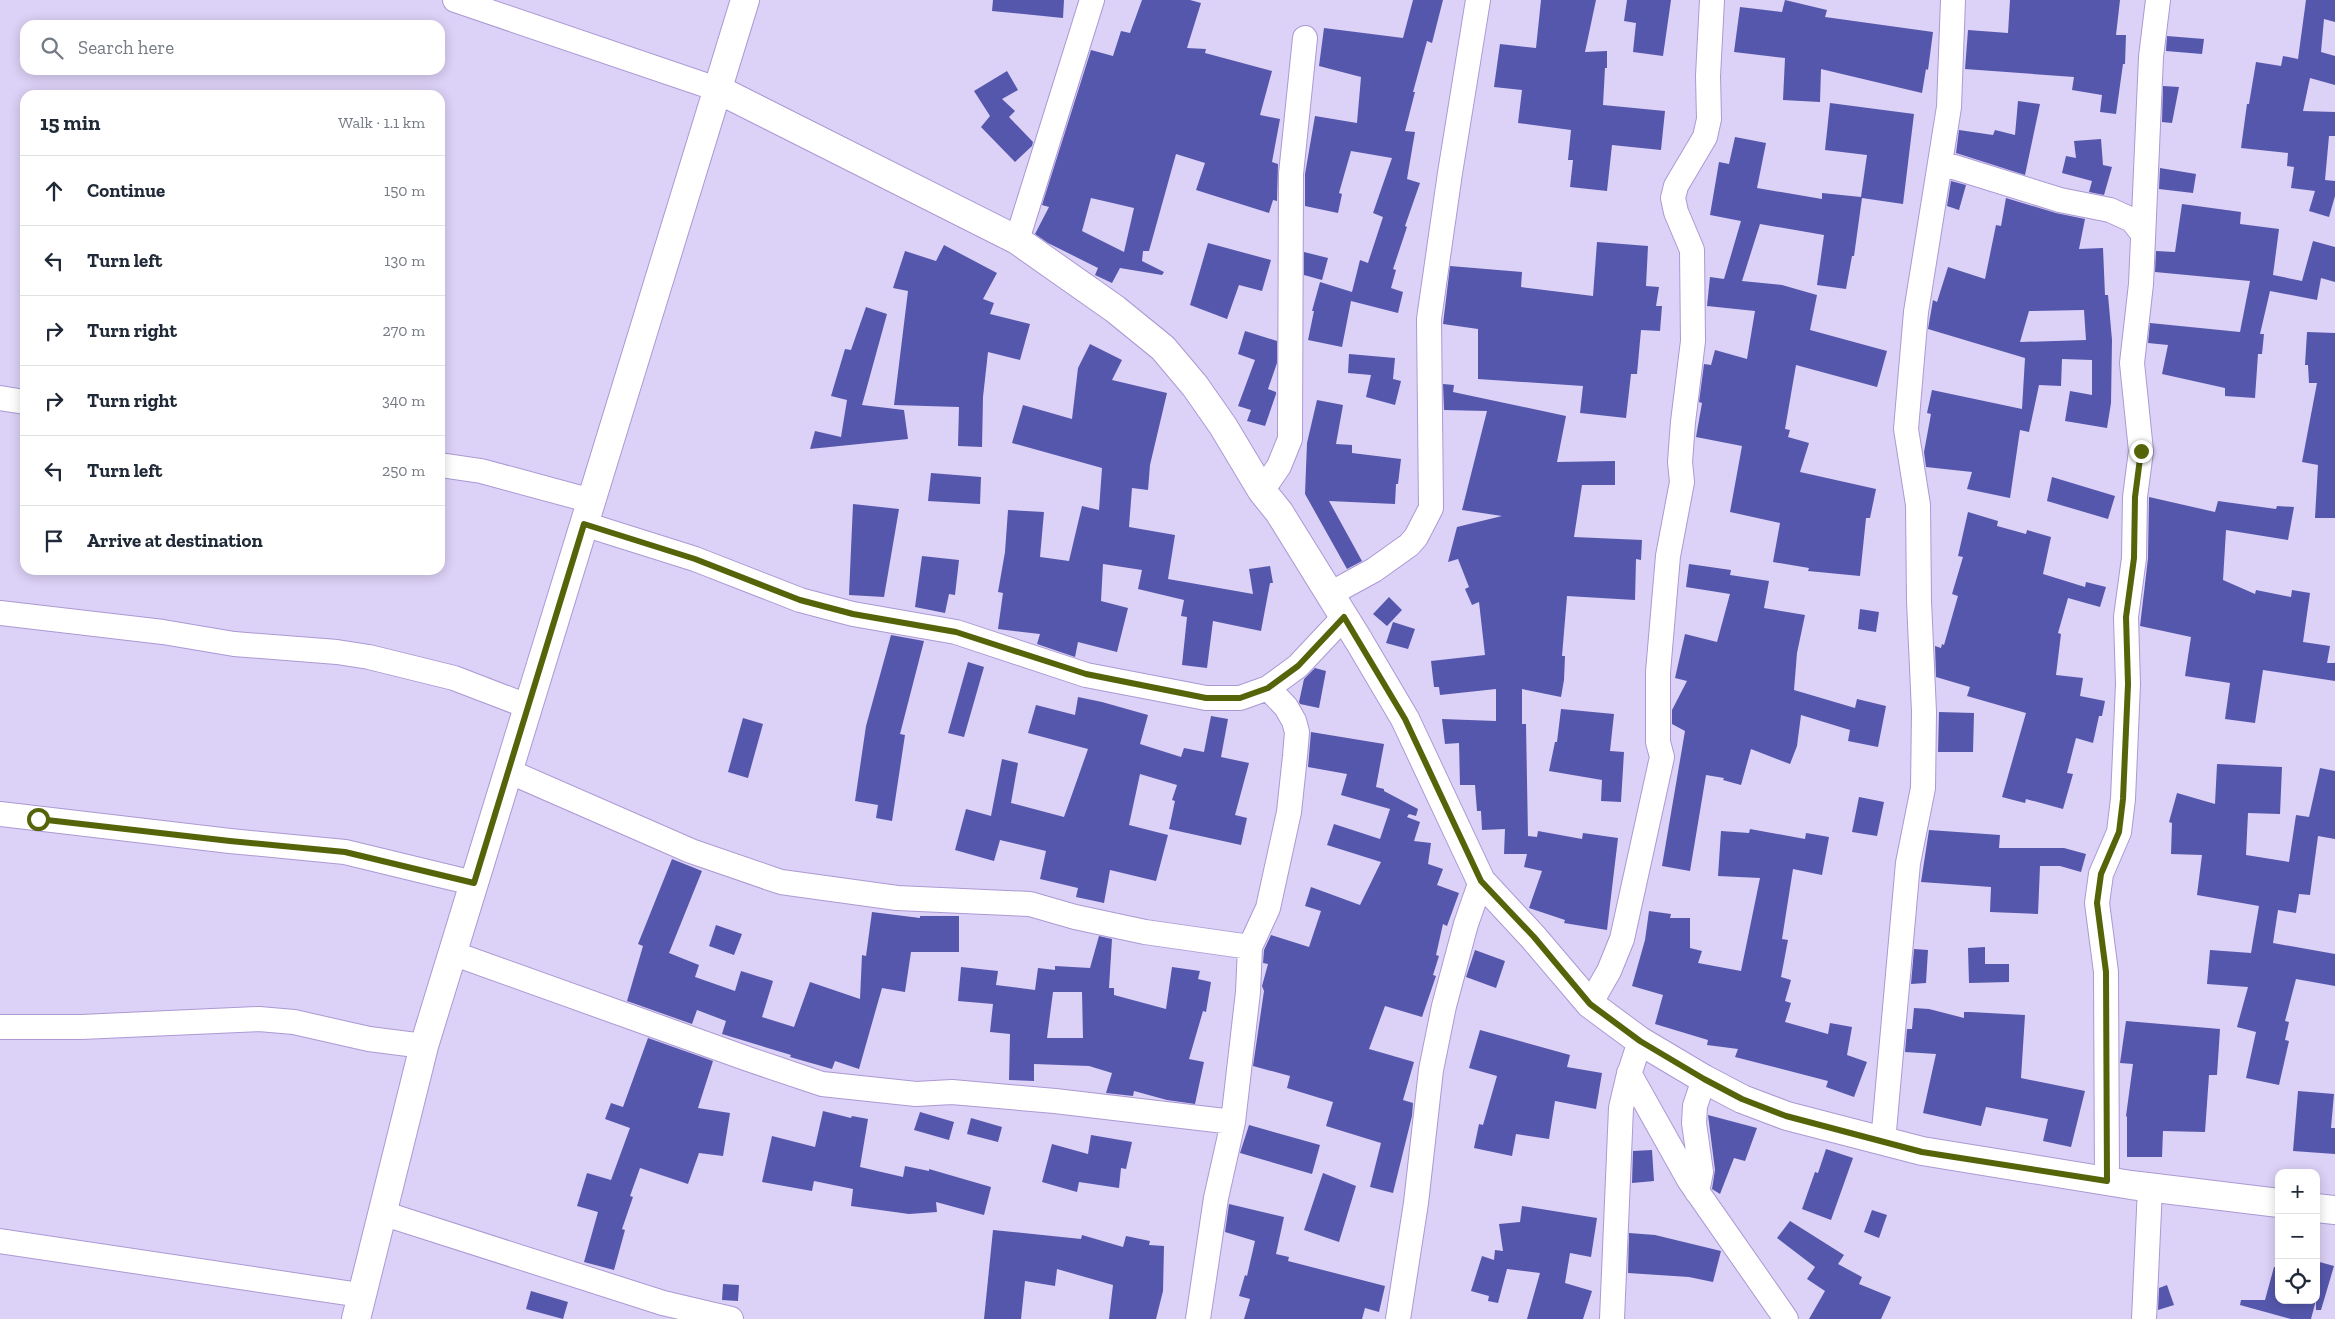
<!DOCTYPE html>
<html lang="en">
<head>
<meta charset="utf-8">
<style>
  body { margin:0; font-family:"Zilla Slab",serif; background:#f6f6f7; color:#1f2937 }
  .controls { position:absolute; right:15px; bottom:15px; display:grid; overflow:hidden; border-radius:10px; box-shadow:0 2px 12px #0003 }
  .controls button { width:45px; height:45px; display:grid; place-items:center; padding:0; border:0; border-bottom:1px solid #e0e1e3; background:#fff; color:#1f2937; font:25px sans-serif }
  .stop { position:absolute; width:15px; height:15px; margin:-11px; border:4px solid #566409; border-radius:50%; background:#fff }
  .stop.end { background:#566409; border-color:#fff; box-shadow:0 1px 5px #0008 }
  .list { margin:0; padding:0; list-style:none }
  h2 { display:flex; justify-content:space-between; align-items:center; height:65px; margin:0; padding:0 20px; font-size:21px }
  h2 small { font-size:16px; font-weight:400; color:#747a83 }
  .list li { display:grid; grid-template-columns:32px 1fr auto; gap:15px; align-items:center; box-sizing:border-box; height:70px; padding:0 20px; border-top:1px solid #e0e1e3 }
  .list b { display:block; font-size:19px; white-space:nowrap }
  .list em { font-size:16px; font-style:normal; color:#747a83 }
  .icon { flex:none; width:28px; height:28px; fill:none; stroke:currentColor; stroke-width:2; stroke-linecap:round; stroke-linejoin:round }
  .map { position:relative; flex:none; width:2335px; height:1319px; overflow:hidden }
  .search { position:absolute; background:#fff; box-shadow:0 2px 12px #0003; left:20px; top:20px; width:425px; height:55px; display:flex; align-items:center; gap:12px; box-sizing:border-box; padding:0 18px; border-radius:15px; color:#747a83; font-size:19px }
  .panel { position:absolute; background:#fff; box-shadow:0 2px 12px #0003; left:20px; top:90px; width:425px; height:485px; border-radius:15px }
  .map>svg:first-child { display:block }
  .building { fill:#5557ac; fill-rule:evenodd }
  .lines { fill:none; stroke-linecap:round; stroke-linejoin:round }
  .street-casing { stroke:#ac99d4; stroke-width:26 }
  .secondary-casing { stroke:#ac99d4; stroke-width:30 }
  .street { stroke:#fff; stroke-width:24 }
  .secondary { stroke:#fff; stroke-width:28 }
  .route { stroke:#566409; stroke-width:6 }
</style>
</head>
<body>
<div class="map">
<svg width="2335" height="1319" viewBox="0 0 2335 1319">
  <rect width="100%" height="100%" fill="#dcd1f6"/>
  <path class="building" d="M993,0H1064L1063,18L992,11Z
    M1142,0H1190L1201,3L1187,48L1206,49L1205,53L1272,71L1260,115L1280,119L1272,162L1278,164L1277,201L1273,200L1269,213L1196,190L1205,163L1176,154L1149,251H1143L1142,261L1164,272L1162,275L1120,268L1112,283L1095,275L1098,268L1048,243L1035,234L1049,207L1042,205L1091,50L1113,56L1121,31L1130,33ZM1091,198L1134,208L1124,252L1082,231Z
    M1413,0H1443L1432,43L1427,41L1413,92H1415L1405,131L1415,132L1407,179L1420,183L1405,226L1407,227L1393,269L1396,270L1391,288L1403,292L1398,313L1351,301L1342,347L1308,340L1314,311H1312L1320,282L1352,292L1360,260L1368,263L1383,217L1373,213L1392,158L1351,151L1339,193L1342,194L1338,213L1305,206V174L1315,116L1357,123L1361,77L1319,66L1324,28L1403,38Z
    M1541,0H1596L1585,52L1607,51V68H1605L1603,105L1665,111L1661,150L1612,145L1607,191L1570,187L1573,160H1568L1571,130L1518,123L1522,90L1494,87L1500,44L1536,48Z
    M1627,0H1671L1663,56L1633,52L1636,23L1624,21Z
    M1785,0L1827,10L1825,17L1933,32L1928,70L1926,69L1922,93L1821,69L1820,102L1783,100L1785,58L1734,52L1740,7L1782,12Z
    M2010,0H2120L2116,35H2126L2125,64H2123L2116,114L2100,112L2102,95L2072,90L2074,77L1965,69L1968,30L2008,33Z
    M2306,0H2335V22L2324,19L2321,52L2335,56V85L2310,78L2303,111L2335,112V136H2329L2325,180L2335,181V196L2329,217L2309,211L2315,191L2291,188L2294,167L2287,166L2288,153L2241,148L2247,104H2249L2256,62L2281,66L2283,56L2298,59Z
    M2167,36L2204,39L2202,54L2166,51Z
    M1007,71L1018,90L1002,99L1015,111L1009,117L1033,142L1032,146L1015,162L981,127L990,116L974,91Z
    M2163,86L2179,87L2172,123L2162,122Z
    M2018,101L2040,104L2025,175L1956,153L1959,130L1993,135L1995,130L2015,135Z
    M1830,103L1914,114L1903,204L1862,198L1854,256H1852L1846,289L1817,285L1824,235L1760,224L1742,281L1782,285L1817,295L1810,330L1887,351L1877,387L1796,365L1785,429L1790,430L1788,437L1809,443L1800,472L1876,489L1870,518H1866L1860,576L1808,571L1809,568L1773,562L1780,523L1730,512L1742,446L1696,437L1702,403L1699,402L1704,364L1711,365L1715,350L1747,359L1755,311L1707,306L1710,277L1724,279L1741,221L1710,215L1719,162L1729,164L1735,137L1766,143L1757,188L1822,199V193L1861,197L1867,155L1825,150Z
    M2101,139L2103,165L2112,167L2104,195L2089,192L2092,181L2062,173L2066,156L2076,158L2074,141Z
    M2160,168L2196,174L2193,193L2159,189Z
    M1951,181L1966,185L1959,210L1947,206Z
    M2006,198L2056,213L2085,219L2079,249L2103,248L2105,295H2108L2112,340L2111,403L2107,428L2065,421L2070,391L2092,395V360L2062,359L2061,386L2039,385L2029,432L2020,430L2010,498L1967,489L1972,472L1926,467L1924,452L1931,414L1927,413L1932,390L2022,409L2025,358L1928,329L1933,300L1937,302L1948,267L1985,279L1996,225L2001,226ZM2084,310L2086,340L2020,342L2029,311Z
    M2182,204L2241,212L2240,224L2279,229L2273,275L2302,281L2313,241L2335,247V282L2321,278L2317,300L2270,291L2260,334H2264L2262,354H2258L2255,398L2225,396V388L2162,374L2168,345L2148,343L2150,323L2240,332L2250,281L2155,272L2156,251L2175,252Z
    M1597,242L1648,246L1646,286L1659,287L1656,306H1662L1660,331L1641,330L1637,374H1631L1626,418L1580,413L1583,386L1478,379V329L1443,324L1450,266L1522,272L1521,287L1593,296Z
    M1208,243L1271,260L1262,291L1239,285L1227,319L1190,305Z
    M944,245L997,273L983,299L994,303L990,314L1030,324L1020,360L988,352L983,397L982,447L958,446L959,407L894,405L908,291L893,288L905,251L936,261Z
    M1304,252L1328,258L1322,280L1304,275Z
    M866,307L887,314L862,405L904,410L908,439L810,449L815,431L841,437L847,400L831,396L845,349L851,350Z
    M1245,331L1277,341V363L1268,389L1276,392V394L1265,426L1247,421L1251,410L1238,406L1255,360L1238,354Z
    M2307,332L2335,333V518H2315L2318,465L2302,462L2317,383H2309L2308,365H2305Z
    M1090,344L1122,360L1112,380L1167,393L1150,465L1148,490L1132,488L1129,527L1175,535L1168,579L1253,594L1249,569L1270,566L1273,583H1270L1261,631L1213,621L1207,668L1182,665L1187,617L1181,616L1184,600L1138,589L1142,570L1103,564L1101,601L1128,608L1117,652L1078,642L1075,657L1037,644L1040,634L998,629L1003,593L998,592L1005,552L1008,510L1044,512L1040,557L1069,561L1082,506L1099,510L1102,468L1012,443L1023,405L1072,419L1078,368Z
    M1349,354L1395,358L1393,379L1401,381L1395,405L1366,397L1371,375L1348,373Z
    M1443,384L1454,385L1453,392L1566,416L1557,462L1615,461V485H1582L1574,537L1642,540L1641,560L1636,559L1635,600L1567,596L1562,656H1565L1564,680L1561,697L1522,689V724H1526L1528,836L1537,837L1538,831L1582,839L1583,833L1618,838L1607,930L1564,923L1565,920L1529,908L1542,871L1524,867L1527,854H1504L1505,829L1482,830L1481,811H1477L1475,785H1460L1459,743L1445,744L1442,719L1496,721V689L1440,695L1439,687H1434L1431,661L1485,655L1479,602L1472,605L1465,589L1469,587L1458,559L1448,562L1457,527L1502,516L1462,510L1487,411L1444,410Z
    M1317,400L1343,405L1336,444L1352,445V453L1401,459L1398,484H1396L1395,504L1329,501L1362,561L1347,569L1305,494L1307,443Z
    M931,473L981,477L980,504L928,501Z
    M2052,477L2115,496L2108,519L2047,501Z
    M2149,497L2215,512L2218,501L2276,509L2277,506L2294,507L2288,540L2226,530L2223,580L2255,594L2256,590L2291,597L2292,590L2310,593L2303,642L2330,646L2327,663H2335V681L2263,670L2255,723L2225,719L2230,683L2185,676L2191,637L2140,626L2148,558Z
    M853,504L899,509L884,597L849,595Z
    M1968,512L1998,521L1997,526L2026,534L2027,530L2051,537L2043,574L2085,587L2086,582L2106,587L2100,607L2068,598L2058,633L2061,634L2056,675L2083,678L2080,696L2105,701L2102,716H2099L2093,743L2076,738L2067,773L2073,774L2063,809L2026,799L2025,803L2002,797L2026,713L1967,696L1970,687L1936,677L1935,646L1941,648L1942,644L1944,645L1958,596L1952,594L1963,557L1958,556Z
    M922,556L959,560L955,595L949,594L945,613L915,607Z
    M1689,564L1731,570L1730,575L1769,581L1764,608L1805,615L1797,653L1794,690L1855,708L1857,699L1886,706L1878,747L1848,741L1850,730L1801,715L1797,746L1790,764L1751,749L1741,785L1723,780L1724,778L1706,775L1690,871L1662,866L1685,731L1672,724V710L1687,681L1675,678L1685,634L1717,642L1730,594L1686,587Z
    M1389,597L1402,610L1387,626L1373,614Z
    M1860,609L1879,612L1876,632L1858,629Z
    M1393,622L1415,629L1408,649L1386,643Z
    M891,635L924,641L900,734L905,735L892,821L876,818L878,805L855,801L866,726Z
    M968,662L984,667L964,737L948,733Z
    M1315,668L1326,671L1319,708L1300,704L1299,702L1304,679Z
    M1078,697L1102,702L1148,715L1140,744L1181,757L1184,748L1204,752L1211,716L1228,719L1221,757L1249,763L1235,815L1247,818L1241,845L1169,829L1175,801L1172,800L1177,785L1140,774L1129,825L1168,835L1156,881L1110,870L1104,903L1076,897L1078,888L1040,879L1046,851L1000,840L994,861L955,850L966,809L991,816L1002,759L1018,763L1011,803L1064,817L1088,749L1028,733L1036,705L1075,715Z
    M1561,709L1614,714L1610,751L1624,752L1621,802L1601,801L1602,780L1549,771L1555,742H1557Z
    M1939,712L1974,713L1973,752H1938Z
    M743,718L763,724L748,778L728,772Z
    M1311,732L1384,744L1376,787L1384,789V791L1418,809L1416,816L1409,814L1407,817L1420,822L1414,841L1431,843L1428,864L1443,869L1437,885L1459,893L1447,926L1443,924L1436,955L1439,956L1433,975L1436,976L1422,1017L1385,1006L1369,1049L1414,1062L1403,1100L1413,1103L1412,1116L1393,1193L1370,1187L1381,1143L1326,1126L1333,1102L1287,1088L1290,1076L1253,1066L1264,991L1262,986L1268,964L1263,963L1264,950L1271,935L1309,947L1321,911L1305,906L1311,887L1360,905L1381,862L1327,845L1334,824L1380,839L1390,809L1341,795L1347,774L1308,767Z
    M2217,764L2282,767L2280,814L2248,813L2246,855L2289,862L2296,815L2309,817L2320,768L2335,771V839L2318,836L2310,895L2299,894L2296,913L2278,910L2273,943L2335,954V986L2296,979L2285,1021L2289,1022L2285,1040L2289,1041L2279,1085L2246,1078L2256,1032L2237,1027L2248,987L2207,984L2210,950L2251,953L2259,906L2197,895L2202,855L2171,854L2172,823L2169,822L2177,793L2215,804Z
    M1859,797L1884,802L1877,836L1852,832Z
    M1750,829L1805,839L1806,833L1829,837L1822,875L1793,869L1782,939L1788,940L1781,977L1791,980L1785,1001L1791,1003L1785,1022L1828,1034L1830,1023L1852,1027L1847,1055L1867,1062L1854,1097L1826,1087L1828,1081L1735,1057L1738,1049L1707,1045L1708,1040L1655,1024L1663,995L1632,986L1645,940L1649,911L1671,914L1670,918H1690V948L1702,951L1698,963L1741,971L1760,878L1718,876L1721,831L1749,833Z
    M1929,830L2000,835L1999,848H2064L2086,854L2081,872L2060,866H2040L2038,914L1990,912L1991,887L1921,882Z
    M672,859L702,871L669,953L699,965L695,977L735,991L741,971L773,981L762,1017L794,1027L810,982L860,999L862,955L866,956L872,912L920,918V916H959V952H911L905,992L882,988L859,1069L835,1061L832,1069L790,1057L791,1055L722,1034L726,1021L697,1010L692,1024L627,1001L643,946L638,944Z
    M716,925L742,934L734,955L709,946Z
    M1099,936L1112,939L1109,988H1114V995L1166,1009L1172,967L1200,971L1198,979L1211,982L1206,1012L1203,1011L1189,1059L1204,1062L1195,1104L1167,1100L1134,1091L1133,1096L1106,1093L1112,1073L1089,1066L1034,1064V1081L1009,1080L1010,1034L990,1032L993,1004L958,1001L961,967L998,971L996,985L1035,990L1038,968L1055,970V966L1090,968ZM1053,992H1082L1083,1038H1047Z
    M1985,947V964H2009V982L1969,983L1968,948Z
    M1914,949L1928,950L1926,983L1911,984Z
    M1475,950L1505,961L1496,988L1466,977Z
    M1914,1008L1929,1009L1964,1018V1012H1970L2025,1015L2021,1078L2085,1091L2071,1147L2043,1141L2048,1119L1986,1107L1981,1126L1923,1113L1936,1054L1905,1052L1907,1029H1912Z
    M2126,1021L2220,1029L2217,1075H2209L2205,1132L2163,1131L2162,1157H2127V1117L2126,1116L2133,1064L2120,1063Z
    M1480,1030L1570,1055L1567,1067L1602,1073L1596,1109L1555,1101L1549,1139L1516,1134L1512,1156L1474,1148L1479,1124L1483,1125L1497,1076L1469,1068Z
    M648,1038L713,1061L698,1108L730,1113L723,1156L699,1153L688,1184L640,1168L630,1196L633,1197L622,1229L625,1230L614,1270L584,1262L598,1212L577,1206L587,1173L611,1180L630,1128L605,1119L611,1103L623,1107Z
    M2298,1091L2334,1094L2331,1128H2335V1154L2293,1151Z
    M823,1111L851,1118L852,1116L868,1119L860,1167L903,1177L905,1166L929,1171V1169L991,1187L984,1215L936,1202L937,1212L909,1214L851,1206L853,1189L814,1181L812,1191L762,1182L772,1136L815,1147Z
    M920,1112L954,1122L949,1140L914,1130Z
    M1708,1115L1757,1128L1745,1161L1734,1158L1720,1194L1712,1189L1715,1170Z
    M971,1118L1002,1127L998,1142L967,1134Z
    M1249,1125L1320,1145L1312,1174L1240,1153Z
    M1091,1135L1132,1142L1126,1169L1121,1168L1119,1188L1079,1182L1077,1192L1042,1182L1052,1144L1088,1154Z
    M1826,1149L1853,1158L1831,1220L1802,1209L1815,1172L1818,1173Z
    M1652,1150L1654,1181L1632,1183L1633,1151Z
    M1323,1173L1356,1186L1339,1242L1304,1230Z
    M1229,1204L1284,1217L1276,1254L1289,1257L1288,1261L1385,1286L1379,1312L1365,1308L1362,1319H1244L1250,1299L1239,1296L1245,1275L1247,1276L1255,1241L1225,1232Z
    M1522,1206L1597,1218L1591,1257L1570,1253L1565,1283L1592,1291L1583,1319H1527L1540,1273L1507,1269L1498,1303L1488,1301L1489,1296L1471,1291L1482,1256L1494,1260L1495,1250L1503,1251L1499,1224L1520,1222Z
    M1872,1210L1887,1215L1879,1238L1864,1232Z
    M1790,1221L1844,1255L1838,1264L1862,1277L1859,1284L1891,1297L1881,1319H1809L1825,1291L1807,1279L1815,1267L1777,1238Z
    M993,1230L1081,1239L1082,1235L1123,1247L1126,1236L1150,1241L1149,1245L1164,1246L1163,1291L1156,1319H1109L1113,1285L1057,1269L1055,1286L1025,1281L1021,1319H984Z
    M1629,1233L1655,1235L1721,1251L1713,1282L1689,1277L1628,1273Z
    M2316,1261L2334,1266L2321,1310H2316V1300L2311,1319H2291L2240,1305L2241,1300H2265L2274,1267H2279V1300H2316Z
    M723,1284L739,1285L738,1301L722,1300Z
    M2167,1285L2174,1305L2158,1310L2159,1288Z
    M531,1291L568,1302L563,1319L526,1309Z"/>
  <g class="lines">
    <defs>
      <path id="street" d="M455,0L717,89
        M1941,163L2060,200L2110,210L2132,220L2143,234
        M1017,240L1092,0
        M0,398L25,402
        M440,465L481,471L592,501
        M1262,491L1279,466L1290,439L1291,174L1305,38
        M584,524L695,559L800,600L853,614L956,632L1086,675L1206,698H1240L1268,688L1298,666L1344,617
        M1330,594L1374,570L1409,545L1416,537L1431,508L1429,319L1450,173L1478,0
        M0,613L163,632L234,644L337,652L369,657L454,678L527,706
        M508,771L691,851L781,882L897,898L1030,904L1075,917L1145,932L1250,947
        M0,814L230,841L345,852L473,883
        M452,953L748,1059L822,1084L916,1094L952,1092L1055,1101L1233,1122
        M1590,1004L1609,971L1622,939L1662,757L1658,742V672L1668,556L1682,482L1680,462L1683,422L1693,341L1692,250L1676,212L1673,198L1676,186L1705,137L1709,119L1708,76L1712,0
        M0,1027H81L259,1019L294,1022L369,1039L424,1046
        M1629,1073L1689,1180L1786,1319
        M1883,1142L1908,863L1923,788L1924,712L1919,601L1918,505L1906,429L1916,312L1949,107L1953,0
        M2107,1181L2106,972L2097,903L2101,874L2119,832L2123,799L2128,684L2126,617L2134,558L2135,497L2141,451L2132,363L2141,284L2151,57L2158,0
        M1697,1192L1701,1172L1694,1123L1695,1106L1704,1079
        M382,1213L663,1303L731,1319
        M0,1241L360,1295
        M1198,1319L1216,1198L1233,1122L1248,992L1250,947L1268,908L1289,812L1295,756L1297,732L1294,721L1286,707L1268,688
        M1398,1319L1416,1203L1431,1070L1444,1006L1466,924L1481,881
        M1612,1319L1621,1108L1628,1078L1640,1041
        M2144,1319L2150,1188"/>
      <path id="secondary" d="M717,89L1017,240L1115,309L1163,348L1195,386L1223,426L1262,491L1279,512L1359,641L1405,719L1481,881L1533,937L1590,1004L1640,1041L1704,1079L1742,1099L1787,1116L1922,1151L2131,1185L2279,1203
        M2316,1208L2335,1210
        M356,1319L424,1046L745,0"/>
    </defs>
    <use href="#street" class="street-casing"/>
    <use href="#secondary" class="secondary-casing"/>
    <use href="#street" class="street"/>
    <use href="#secondary" class="secondary"/>
  </g>
  <g class="lines">
    <path class="route" d="M38,819L230,841L345,852L474,883L584,524L695,559L800,600L853,614L956,632L1086,674L1206,698H1240L1268,688L1298,666L1344,617L1405,719L1481,881L1534,937L1590,1004L1640,1041L1704,1079L1742,1099L1786,1116L1922,1152L2107,1181L2106,972L2097,903L2101,874L2119,832L2123,799L2128,684L2126,617L2134,558L2135,497L2141,451"/>
  </g>
</svg>
<div class="controls">
<button>+</button>
<button>−</button>
<button><svg class="icon" aria-label="locate" viewBox="0 0 24 24"><circle cx="12" cy="12" r="6"/><path d="M12 2v4M12 18v4M2 12h4M18 12h4"/></svg></button>
</div>
<div class="stop" style="left:38px;top:819px"></div>
<div class="stop end" style="left:2141px;top:451px"></div>
<div class="search"><svg class="icon" aria-label="search" viewBox="0 0 24 24"><circle cx="10" cy="10" r="6"/><path d="M15 15l6 6"/></svg>Search here</div>
<section class="panel">
<h2>15 min<small>Walk · 1.1 km</small></h2>
<ul class="list">
<li><svg class="icon" aria-label="ahead" viewBox="0 0 24 24"><path d="M12 20V5M6 11l6-6 6 6"/></svg><div><b>Continue</b></div><em>150 m</em></li>
<li><svg class="icon" aria-label="left" viewBox="0 0 24 24"><path d="M17 20v-9H6M10 6l-5 5 5 5"/></svg><div><b>Turn left</b></div><em>130 m</em></li>
<li><svg class="icon" aria-label="right" viewBox="0 0 24 24"><path d="M7 20v-9h11M14 6l5 5-5 5"/></svg><div><b>Turn right</b></div><em>270 m</em></li>
<li><svg class="icon" aria-label="right" viewBox="0 0 24 24"><path d="M7 20v-9h11M14 6l5 5-5 5"/></svg><div><b>Turn right</b></div><em>340 m</em></li>
<li><svg class="icon" aria-label="left" viewBox="0 0 24 24"><path d="M17 20v-9H6M10 6l-5 5 5 5"/></svg><div><b>Turn left</b></div><em>250 m</em></li>
<li><svg class="icon" aria-label="arrive" viewBox="0 0 24 24"><path d="M6 21V4h12l-3 4 3 4H6"/></svg><div><b>Arrive at destination</b></div></li>
</ul>
</section>
</div>
</body>
</html>
